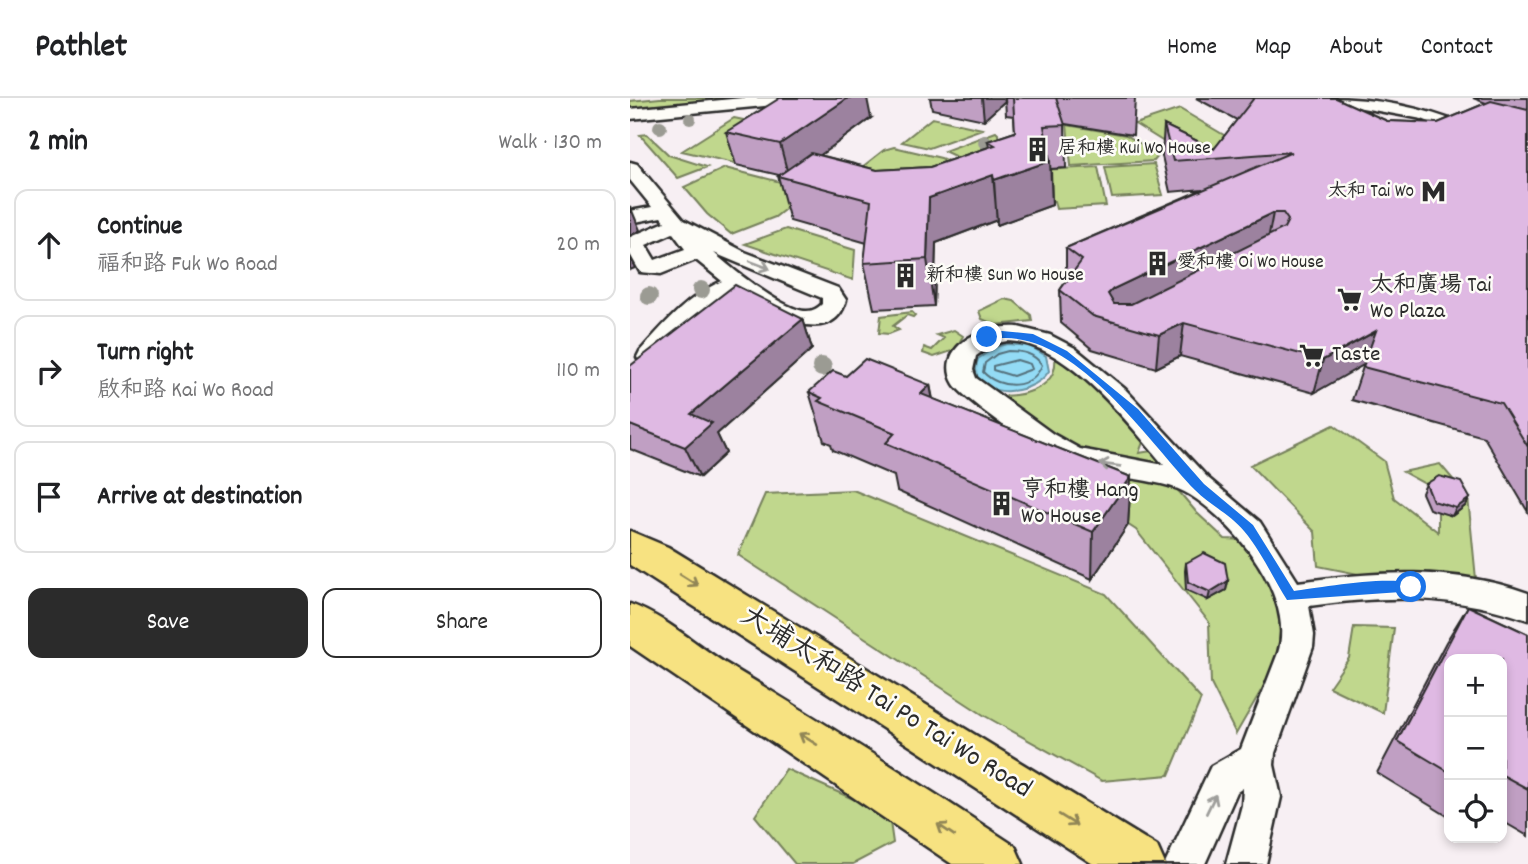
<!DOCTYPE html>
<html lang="en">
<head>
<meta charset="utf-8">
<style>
  body { margin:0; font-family:Dekko,"LXGW WenKai TC",sans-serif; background:#f2f2f2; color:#202124 }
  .controls { position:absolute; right:21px; bottom:21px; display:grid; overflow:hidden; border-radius:14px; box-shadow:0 4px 10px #0003 }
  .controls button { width:63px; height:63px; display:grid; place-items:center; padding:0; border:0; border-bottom:2px solid #e0e0e0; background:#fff; color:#202124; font:35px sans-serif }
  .stop { position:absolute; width:21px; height:21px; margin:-16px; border:5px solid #1a73e8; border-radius:50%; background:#fff }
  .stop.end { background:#1a73e8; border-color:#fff; box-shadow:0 2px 7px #0008 }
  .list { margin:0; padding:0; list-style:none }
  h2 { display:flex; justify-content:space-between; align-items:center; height:91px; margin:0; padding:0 28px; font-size:30px }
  h2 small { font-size:23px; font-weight:400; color:#757577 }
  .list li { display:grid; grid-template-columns:46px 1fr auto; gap:21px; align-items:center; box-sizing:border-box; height:112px; margin:0 14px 14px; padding:0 14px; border:2px solid #e0e0e0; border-radius:14px }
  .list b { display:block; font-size:26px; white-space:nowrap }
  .list p { margin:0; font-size:23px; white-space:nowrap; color:#757577 }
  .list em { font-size:23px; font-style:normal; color:#757577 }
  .actions { display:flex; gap:14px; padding:21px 28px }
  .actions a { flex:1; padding:16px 0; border:2px solid #2b2b2b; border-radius:14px; text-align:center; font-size:24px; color:#2b2b2b }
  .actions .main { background:#2b2b2b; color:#fff }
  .icon { flex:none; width:38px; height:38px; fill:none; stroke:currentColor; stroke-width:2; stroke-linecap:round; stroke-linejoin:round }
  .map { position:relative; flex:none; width:898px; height:766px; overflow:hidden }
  header { display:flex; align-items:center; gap:42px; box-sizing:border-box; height:98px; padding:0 35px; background:#fff; border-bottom:2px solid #e0e0e0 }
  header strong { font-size:33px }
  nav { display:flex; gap:38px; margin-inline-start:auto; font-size:24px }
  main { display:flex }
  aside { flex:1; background:#fff }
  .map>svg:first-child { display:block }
  .green { fill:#c0d78d; stroke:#76815c; stroke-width:2 }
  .water { fill:#93dbf5; stroke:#6995a4; stroke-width:2 }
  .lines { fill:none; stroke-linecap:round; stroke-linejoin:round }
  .shore { stroke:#55717c; stroke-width:2 }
  .minor-casing { stroke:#2b2b2b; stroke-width:5 }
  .major-casing { stroke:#2b2b2b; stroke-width:5 }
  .minor { fill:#fdfcf7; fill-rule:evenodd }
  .major { fill:#f7e281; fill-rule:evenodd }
  .tree { fill:#9b9b93 }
  .wall { fill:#c09fc3; stroke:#2b2b2b; stroke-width:2 }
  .shaded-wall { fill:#9c829f; stroke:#2b2b2b; stroke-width:2 }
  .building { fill:#dfb9e3; stroke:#2b2b2b; stroke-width:2; fill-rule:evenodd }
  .oneway { stroke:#9e9e9b }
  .oneway2 { stroke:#918656 }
  .route { fill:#1a73e8 }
  .labels { text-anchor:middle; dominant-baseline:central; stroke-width:5; stroke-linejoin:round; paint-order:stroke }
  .far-poi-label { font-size:19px; fill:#2b2b2b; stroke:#fdfcf7; text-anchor:start }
  .poi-label { font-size:23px; fill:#2b2b2b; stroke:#fdfcf7; text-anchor:start }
  .near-street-label { font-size:28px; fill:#2b2b2b; stroke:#fdfcf7 }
</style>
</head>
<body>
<header>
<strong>Pathlet</strong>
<nav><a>Home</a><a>Map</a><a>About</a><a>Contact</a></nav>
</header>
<main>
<aside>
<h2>2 min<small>Walk · 130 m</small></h2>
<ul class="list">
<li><svg class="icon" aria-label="ahead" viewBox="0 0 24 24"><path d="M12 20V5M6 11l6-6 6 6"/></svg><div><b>Continue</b><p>福和路 Fuk Wo Road</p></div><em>20 m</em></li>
<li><svg class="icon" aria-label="right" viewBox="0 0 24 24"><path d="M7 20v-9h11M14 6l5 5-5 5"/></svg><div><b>Turn right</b><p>啟和路 Kai Wo Road</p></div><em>110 m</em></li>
<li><svg class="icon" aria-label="arrive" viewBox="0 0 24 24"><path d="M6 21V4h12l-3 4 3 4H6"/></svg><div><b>Arrive at destination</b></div></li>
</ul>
<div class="actions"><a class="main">Save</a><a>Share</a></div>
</aside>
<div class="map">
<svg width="898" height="766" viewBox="0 0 898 766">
  <rect width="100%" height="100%" fill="#f7eff3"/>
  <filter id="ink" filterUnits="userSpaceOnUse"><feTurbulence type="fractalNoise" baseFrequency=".0143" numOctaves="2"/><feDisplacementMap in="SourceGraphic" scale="14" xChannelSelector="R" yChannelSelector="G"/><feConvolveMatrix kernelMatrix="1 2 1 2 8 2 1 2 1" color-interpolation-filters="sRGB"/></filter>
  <g filter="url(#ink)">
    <path class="green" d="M30,0H104V1L0,10V3Z
      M550,11L604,43L558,59L505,26Z
      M104,20L137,27L108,66L52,53Z
      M302,20L352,31L299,50L272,44Z
      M437,27L496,37L529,57L524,63L441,68Z
      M366,34L368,36L371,71L335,63L314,53Z
      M17,36L39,57L77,69L48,80L10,37Z
      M264,49L311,60L358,80L204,91L254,52Z
      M524,66L533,97L482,100L475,69Z
      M468,69L476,108L426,111L424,103H419L392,73Z
      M95,70L174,90L176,95L145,119L101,136L77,116L54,89Z
      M156,131L225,152L223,182L115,146Z
      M374,201L384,203L401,217L402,223L365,227L352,221L349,213Z
      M282,214L285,217L283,219L277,217L263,228L269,232L259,236L249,235L251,218Z
      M324,232L333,238L325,252L304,259L293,255L294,249L302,252L314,240L307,237Z
      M425,258C456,284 496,308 513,344L509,355L528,352L540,383L567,415L595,441L616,442L657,516L651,558L606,636L581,586L579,524L506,432L437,387L491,358C442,356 399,324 361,297C388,300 429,293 425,258Z
      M704,327L754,363L764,400L808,434V393L773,374L810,366L838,399L846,481L743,479L688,468L685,434L620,367Z
      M223,392L476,496L571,601L539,677L472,683L355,618L108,457L135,396Z
      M724,529L764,530L753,615L699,589L719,560Z
      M156,671L259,717L263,745L223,766H165L125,718Z"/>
    <path class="water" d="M377,246L400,248L416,258L419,273C401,302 334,301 348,261L365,249Z"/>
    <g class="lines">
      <path class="shore" d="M378,253C392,253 404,255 412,267C402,292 370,292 353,274L355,265L367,256Z
        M387,262L400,266L402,271L383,278L363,272V268Z"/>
      <defs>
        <path id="minor" d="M112,0H172L164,5L0,21V11Z
          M697,0C746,0 792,9 838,28L841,32L832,37L792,21L705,5Z
          M0,64L7,66L54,122L115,154L208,190L216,202C202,255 130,212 105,194L67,220L28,265L19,267L10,265L7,259L10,253C34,226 58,198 92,183L66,162L31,176L10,174L0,156V139L35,124L31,119L0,125V113L22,109L0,82ZM43,135L55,151L25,162L16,147ZM84,155L192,200V206C188,210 183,213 177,213C155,214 101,170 84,155Z
          M388,229L420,237L445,250L495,291L578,380L630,424L668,484C746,473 824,468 898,495V522C822,496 758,497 679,508L684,537L683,549L645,655L644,667L651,699L636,766H596L612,707L613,690L607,694L575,766H535L581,668L611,651L648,555C666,499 605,425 560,397C531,378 467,381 431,365C414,357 332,300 324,286C315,271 319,255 333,244C347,232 369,228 388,229ZM377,243C437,244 498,325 534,367L450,351L423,336L346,280L343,272L346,258L363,246Z"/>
        <path id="major" d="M0,433L38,449L527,748L535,766H463L0,467Z
          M0,506C36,519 67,548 100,568C196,626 291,686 385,748L393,766H322L0,548Z"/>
      </defs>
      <use href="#minor" class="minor-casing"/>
      <use href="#major" class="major-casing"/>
      <use href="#minor" class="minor"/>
      <use href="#major" class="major"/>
    </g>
    <g class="tree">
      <circle cx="60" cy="21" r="6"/>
      <circle cx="30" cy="29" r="7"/>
      <circle cx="355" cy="44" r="7"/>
      <circle cx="71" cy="192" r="9"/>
      <circle cx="19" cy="198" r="9"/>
      <circle cx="192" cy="269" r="10"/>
    </g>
    <path class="wall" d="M300,0H374L375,3L354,22L302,11Z
      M375,0H505L503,37L435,26L436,70L421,71L422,107L367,127V122L306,145L304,208L244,211L234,165L237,145L160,123L148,78L149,77L106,67L96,34L241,20L190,57L247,72L300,69L359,49L358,43L385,34L384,18L376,17Z
      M566,0H706L757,23L808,25L856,5L843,0H898V414L854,339L722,302L734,266L684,295L550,258L526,270L462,251L431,225L430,192L436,183V150L573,91L540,94L532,58L534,27L584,51L607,22Z
      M173,221L182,251L87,336L96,355L70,379L0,351V268Z
      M216,278L300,287L303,301L501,379L498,427L462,481L267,393L264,378L203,352L201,346L194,343L179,294Z
      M796,386L840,400L835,408L822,418L799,411L792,395Z
      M556,465L598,483L596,492L578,502L556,492L555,473Z
      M838,508L898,536V738L872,723V561H819V719L747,675L816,544Z"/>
    <path class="shaded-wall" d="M218,0H237L241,20L159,80L150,46Z
      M352,0H374L375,3L354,22Z
      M420,63L422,107L367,127L364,82Z
      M363,77L367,122L306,145L304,208L297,161L299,100Z
      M0,108L10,132L0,138Z
      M643,115L637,147L482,224L478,196L483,191Z
      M0,159L5,170L0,172Z
      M173,221L182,251L87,336L96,355L70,379L55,349L61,316Z
      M554,225L550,258L526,270L529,237Z
      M746,233L735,266L684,295L693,262Z
      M300,287L309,336L291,296Z
      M501,379L498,427L462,481L463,434Z
      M840,400L835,408L822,418L826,410Z
      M598,483L596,492L578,502L580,494Z"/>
    <path class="building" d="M150,0H218L150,46L96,34Z
      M383,0H426L435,27L414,28L420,63L364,82L363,77L299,100L297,161L234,165L241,103L148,78L181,55L247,72L300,69L365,47L358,43L385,34Z
      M624,0H706L757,23L808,25L861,3L898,12V349L871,305L733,269L746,233L693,262L554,225L529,237L463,218L430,192L452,162L436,150L662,54L543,63L534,27L584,51ZM643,115H653L658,122L654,130L501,206H484L478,196L483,191Z
      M105,187L173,221L61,316L82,325L55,349L0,327V268Z
      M235,261L300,287L291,296L501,379L463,434L256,345L265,335L188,303L192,300L179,294L203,273L216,278Z
      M809,378L831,384L840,400L826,410L803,403L796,386Z
      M574,455L595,465L598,483L580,494L558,484L556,465Z
      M838,508L898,536V691L872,677V561H819V674L767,643Z"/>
    <defs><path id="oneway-shaft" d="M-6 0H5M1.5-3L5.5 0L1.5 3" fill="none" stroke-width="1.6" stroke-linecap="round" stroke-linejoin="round" transform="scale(1.75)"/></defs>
    <g class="oneway">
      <use href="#oneway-shaft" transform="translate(130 167) rotate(21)"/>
      <use href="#oneway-shaft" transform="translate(480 367) rotate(-173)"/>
      <use href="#oneway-shaft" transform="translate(581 706) rotate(-64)"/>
    </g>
    <g class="oneway2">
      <use href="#oneway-shaft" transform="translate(59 482) rotate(32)"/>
      <use href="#oneway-shaft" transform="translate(178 641) rotate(-148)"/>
      <use href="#oneway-shaft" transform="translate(438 722) rotate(32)"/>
      <use href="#oneway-shaft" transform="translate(316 732) rotate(-146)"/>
    </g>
  </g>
  <path class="route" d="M372,233L403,236L437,253L508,311L574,386L623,427L664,493C686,490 776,474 787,489L785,493L657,502C643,480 631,453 614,433C601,417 580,407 565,392C516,341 439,223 357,242L352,239Z"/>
  <defs>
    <symbol id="building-bare" viewBox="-9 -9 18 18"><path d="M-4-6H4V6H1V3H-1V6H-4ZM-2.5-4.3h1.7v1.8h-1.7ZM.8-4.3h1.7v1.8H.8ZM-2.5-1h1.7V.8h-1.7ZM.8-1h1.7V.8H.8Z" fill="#2b2b2b" stroke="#fdfcf7" stroke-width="2.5" paint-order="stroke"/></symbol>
    <symbol id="metro-bare" viewBox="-9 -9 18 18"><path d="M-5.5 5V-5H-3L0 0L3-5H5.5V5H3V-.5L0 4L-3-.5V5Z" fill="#2b2b2b" stroke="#fdfcf7" stroke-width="2.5" paint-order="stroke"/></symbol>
    <symbol id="supermarket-bare" viewBox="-9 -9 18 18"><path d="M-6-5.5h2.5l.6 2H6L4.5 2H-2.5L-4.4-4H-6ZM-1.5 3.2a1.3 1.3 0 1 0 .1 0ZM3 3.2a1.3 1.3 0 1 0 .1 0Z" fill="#2b2b2b" stroke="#fdfcf7" stroke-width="2.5" paint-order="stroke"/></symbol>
  </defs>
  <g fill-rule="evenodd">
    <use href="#building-bare" x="390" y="34" width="35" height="35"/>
    <use href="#metro-bare" x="786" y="76" width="35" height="35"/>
    <use href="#building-bare" x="510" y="148" width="35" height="35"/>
    <use href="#building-bare" x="258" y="160" width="35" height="35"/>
    <use href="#supermarket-bare" x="702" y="184" width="35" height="35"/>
    <use href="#supermarket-bare" x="664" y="240" width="35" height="35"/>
    <use href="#building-bare" x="354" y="388" width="35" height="35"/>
  </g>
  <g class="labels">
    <g class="far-poi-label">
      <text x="428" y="51">居和樓 Kui Wo House</text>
      <text x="784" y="94" text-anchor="end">太和 Tai Wo</text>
      <text x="547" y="165">愛和樓 Oi Wo House</text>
      <text x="296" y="178">新和樓 Sun Wo House</text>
    </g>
    <g class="poi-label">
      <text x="740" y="188">太和廣場 Tai<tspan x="740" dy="26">Wo Plaza</tspan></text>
      <text x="702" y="257">Taste</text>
      <text x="391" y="393">亨和樓 Hang<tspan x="391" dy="26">Wo House</tspan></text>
    </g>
    <g class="near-street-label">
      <text transform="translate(255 606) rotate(32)">大埔太和路 Tai Po Tai Wo Road</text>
    </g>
  </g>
</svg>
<div class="controls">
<button>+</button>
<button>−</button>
<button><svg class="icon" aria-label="locate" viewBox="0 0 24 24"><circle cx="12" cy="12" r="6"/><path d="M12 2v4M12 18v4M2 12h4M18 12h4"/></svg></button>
</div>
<div class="stop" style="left:781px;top:489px"></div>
<div class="stop end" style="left:357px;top:239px"></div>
</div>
</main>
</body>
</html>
